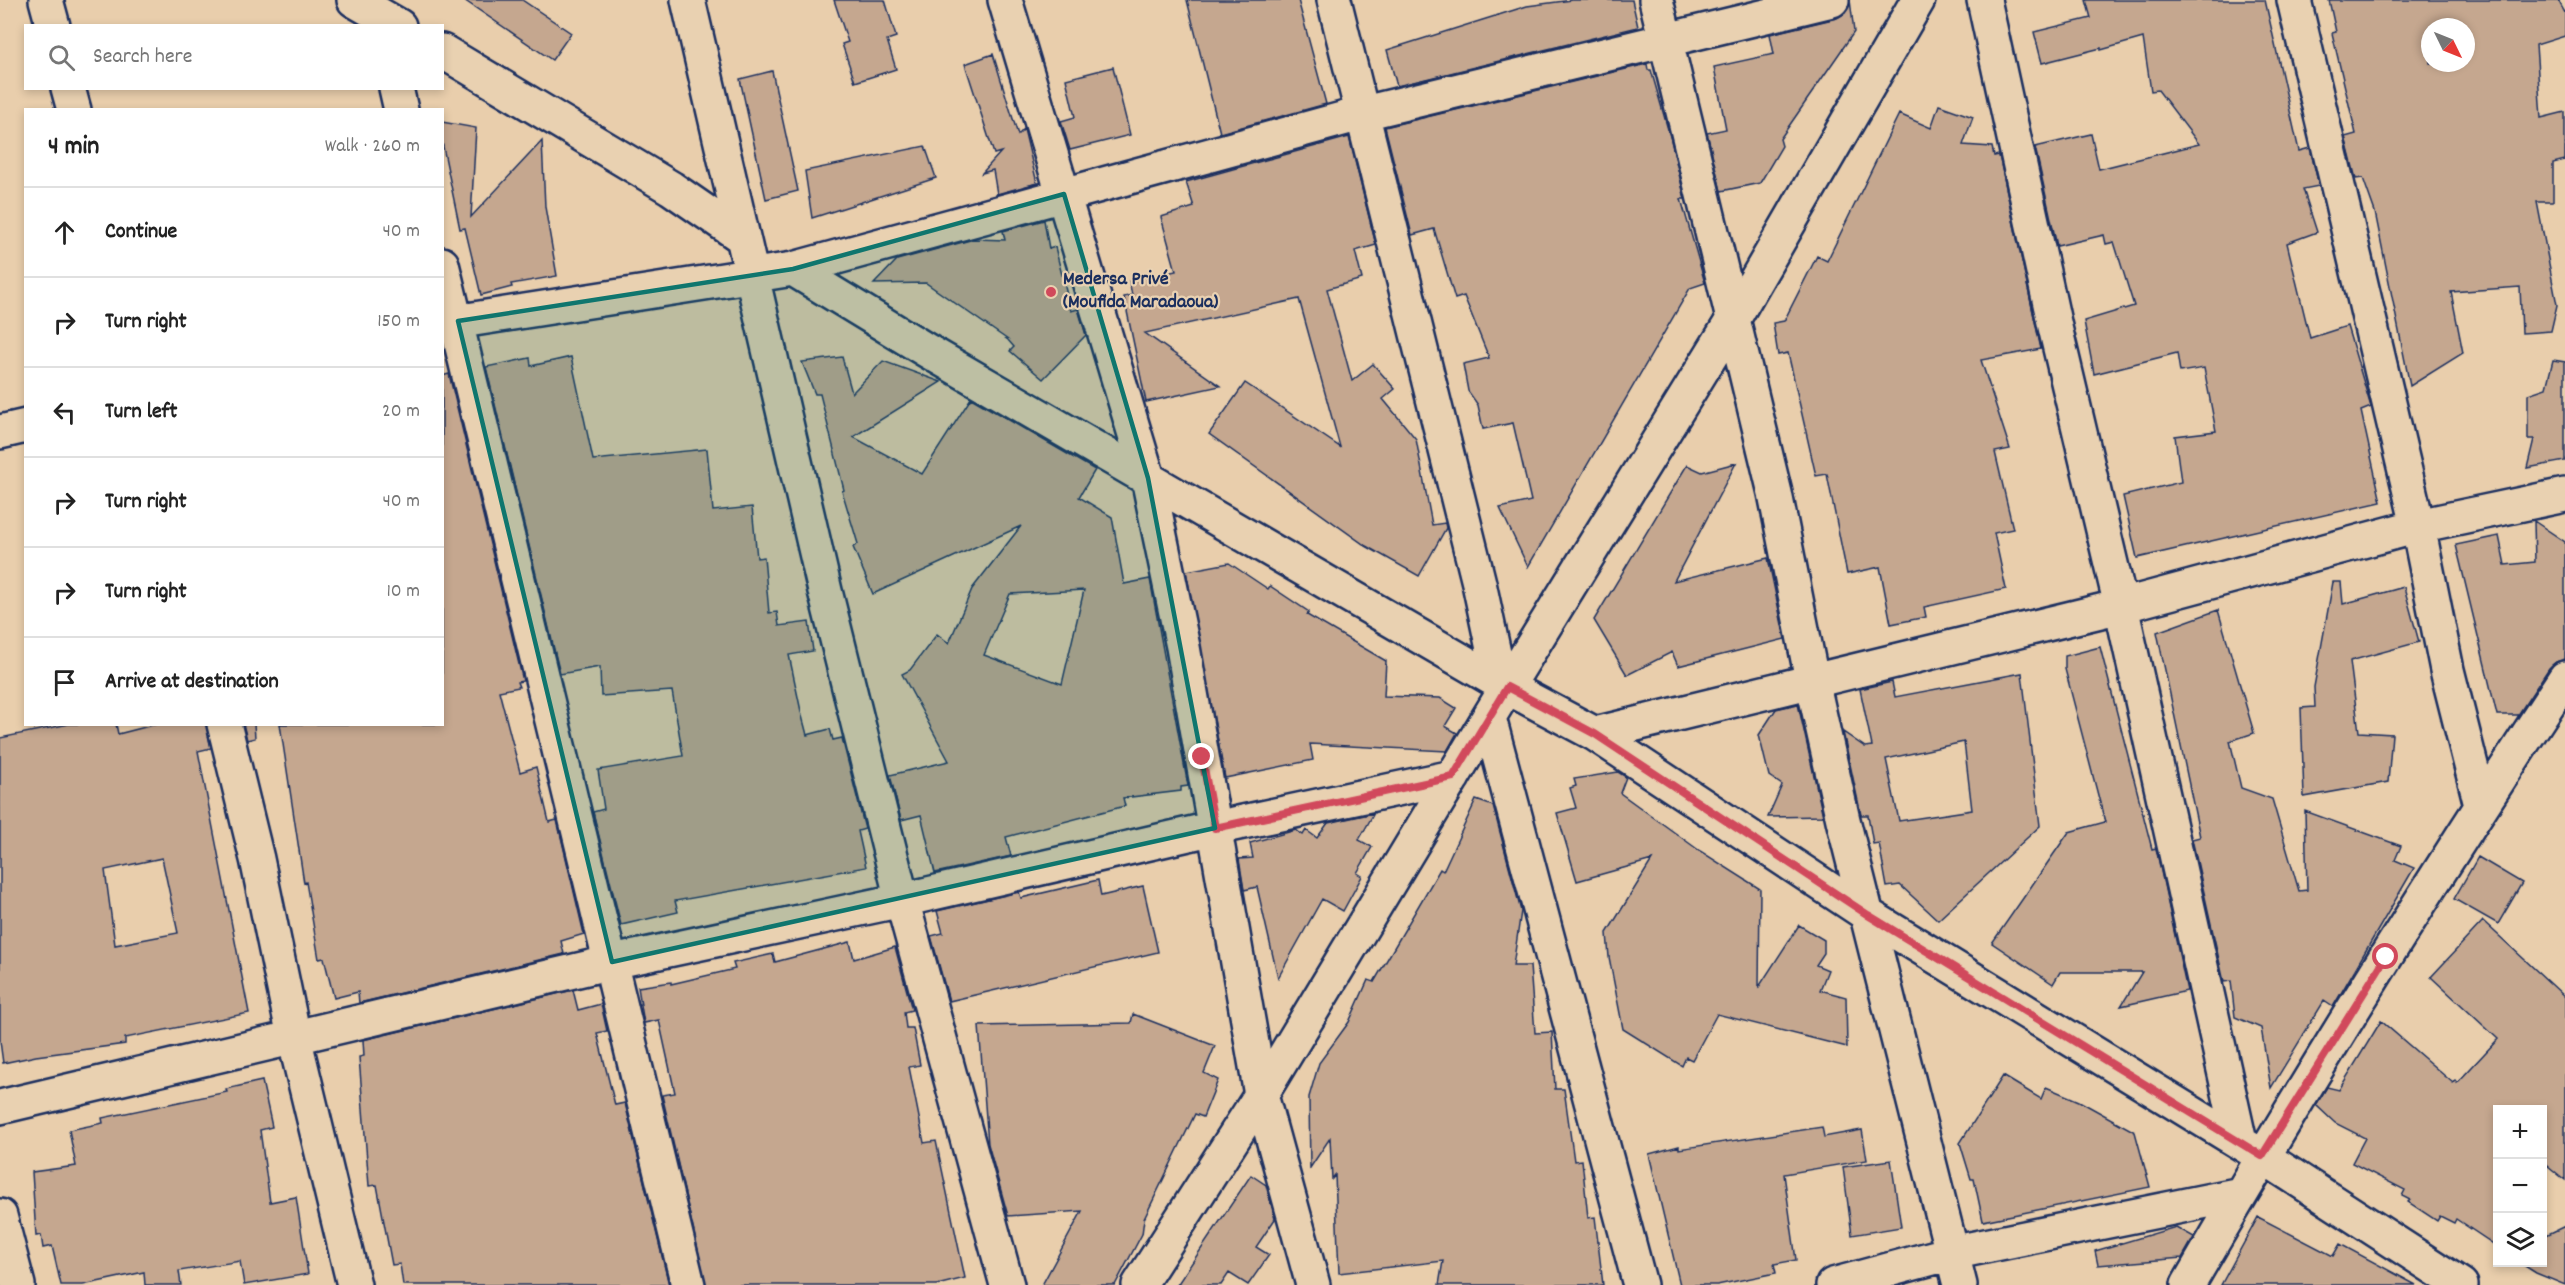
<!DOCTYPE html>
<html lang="en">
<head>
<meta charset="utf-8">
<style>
  body { margin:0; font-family:Dekko,sans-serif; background:#f6f6f6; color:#222 }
  .controls { position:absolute; right:18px; bottom:18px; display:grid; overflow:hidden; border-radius:0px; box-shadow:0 3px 9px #0003 }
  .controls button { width:54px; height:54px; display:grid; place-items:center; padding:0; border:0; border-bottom:2px solid #e0e0e0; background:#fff; color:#222; font:30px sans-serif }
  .compass { position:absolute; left:2421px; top:18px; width:54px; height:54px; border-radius:50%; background:#fff; box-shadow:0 3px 9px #0003; rotate:133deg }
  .stop { position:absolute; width:18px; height:18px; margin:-14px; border:4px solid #d1495b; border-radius:50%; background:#fff }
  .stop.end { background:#d1495b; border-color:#fff; box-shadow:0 2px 6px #0008 }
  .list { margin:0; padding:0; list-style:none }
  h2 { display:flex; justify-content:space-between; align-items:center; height:78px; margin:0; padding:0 24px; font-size:26px }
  h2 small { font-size:20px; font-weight:400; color:#767676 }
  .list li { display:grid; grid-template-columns:39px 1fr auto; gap:18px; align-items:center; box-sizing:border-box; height:90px; padding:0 24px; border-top:2px solid #e0e0e0 }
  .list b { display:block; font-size:22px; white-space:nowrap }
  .list em { font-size:20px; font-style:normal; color:#767676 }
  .icon { flex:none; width:33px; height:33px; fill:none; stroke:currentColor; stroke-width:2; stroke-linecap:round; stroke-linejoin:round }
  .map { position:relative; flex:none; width:2565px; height:1285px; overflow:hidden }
  .search { position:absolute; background:#fff; box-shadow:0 3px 9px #0003; left:24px; top:24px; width:420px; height:66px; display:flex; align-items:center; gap:15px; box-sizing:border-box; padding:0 21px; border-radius:0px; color:#767676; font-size:22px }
  .panel { position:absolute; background:#fff; box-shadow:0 3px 9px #0003; left:24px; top:108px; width:420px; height:618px; border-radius:0px }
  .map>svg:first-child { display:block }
  .building { fill:#c5a78f; stroke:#1b2f5e; stroke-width:1.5; fill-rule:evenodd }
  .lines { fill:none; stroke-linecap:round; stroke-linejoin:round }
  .minor-casing { stroke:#1b2f5e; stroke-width:38 }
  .minor { stroke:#e9d1b1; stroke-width:33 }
  .route { stroke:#d1495b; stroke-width:8 }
  .marked { fill:#0f766e; fill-opacity:0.2; stroke:#0f766e; stroke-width:4.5; stroke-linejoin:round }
  .poi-dot { fill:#d1495b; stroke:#e9d1b1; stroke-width:2 }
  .labels { text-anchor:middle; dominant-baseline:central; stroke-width:4.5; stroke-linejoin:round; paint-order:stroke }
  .poi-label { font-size:20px; font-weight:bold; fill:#1b2f5e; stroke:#e9d1b1; text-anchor:start }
</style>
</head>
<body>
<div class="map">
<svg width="2565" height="1285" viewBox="0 0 2565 1285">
  <rect width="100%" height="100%" fill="#e9ceac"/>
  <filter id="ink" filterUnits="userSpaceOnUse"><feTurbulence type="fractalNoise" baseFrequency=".0167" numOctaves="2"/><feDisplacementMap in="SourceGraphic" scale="12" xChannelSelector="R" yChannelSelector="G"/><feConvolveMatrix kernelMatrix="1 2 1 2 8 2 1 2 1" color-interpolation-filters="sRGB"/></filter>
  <g filter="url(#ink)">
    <path class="building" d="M464,0H522L571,33L552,60Z
      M834,0H885L896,37L887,40L896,69L855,82L842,44L848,42Z
      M1187,0H1298L1326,104L1220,133Z
      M1572,0H1632L1638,27L1397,86L1387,50L1527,6Z
      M1850,0L1854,32L1780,139L1782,146L1760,183L1721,191L1707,133L1726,129L1714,67L1774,54L1770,34L1837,18L1845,13Z
      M2086,0H2265L2299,151L2310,148L2319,186L2303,189L2317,232L2287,243L2310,338L2347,326L2371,407L2361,411L2381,502L2137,558L2123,496L2181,482L2175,436L2216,431L2204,368L2180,372L2177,353L2094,374L2084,321L2134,306L2114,242L2106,244L2104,235L2057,246L2035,147L2091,134L2099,169L2199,144L2158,90L2151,91L2143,38L2101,50V48L2042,63L2034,32L2091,18Z
      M2329,0H2558L2565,13V36L2536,45L2541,118L2565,112V160L2553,163V202H2537L2557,305L2551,331L2522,333L2520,287L2451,292L2463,353L2410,386L2375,212L2363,178L2356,179L2345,137L2356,134L2332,33L2336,32ZM2430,27H2466V63H2430Z
      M993,54L1018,135L1024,129L1037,183L997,194L993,170L982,173L1001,152L994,154L965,64Z
      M1647,64L1648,70H1651L1671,140L1685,199H1681L1705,283L1690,288L1528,567L1500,508L1531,501L1513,423L1483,429L1478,405L1468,391L1463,364L1489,358L1464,296L1455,299L1434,229L1412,235L1385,127Z
      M1113,67L1130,135L1070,150L1061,121L1075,117L1066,79Z
      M772,71L798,191L766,199L740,79Z
      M1939,105L1973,117L1963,145L1992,147L1994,156L1999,155L2041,349L1981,360L2010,449L1995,452L2013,529L1994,533L2006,589L1924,607L1926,617L1891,624L1880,567L1847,574L1827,474L1816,476L1788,353L1778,355L1773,323L1784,321L1817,256L1827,261L1899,114L1931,128Z
      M442,122L476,128L471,217L542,141L545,207L557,276L511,284L512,287L481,295L465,228L460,229L442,142Z
      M1349,137L1376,245L1355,251L1362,279L1327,289L1352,381L1373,364L1395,389L1383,399L1416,439L1432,525L1445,523L1446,528L1419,576L1366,546L1209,434L1245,383L1340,447L1299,299L1145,333L1220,386L1146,402L1124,297L1132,295L1129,281L1176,271L1161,217L1194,207L1186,182Z
      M925,146L936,178L812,218L805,171Z
      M1044,220L1049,249L1055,247L1071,311L1078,309L1086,335L1043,379L1010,351L1014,347L1008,340L926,283L874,284L897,260L974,239L1005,240L1003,231Z
      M571,357L593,460L707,449L713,511L752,507L757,558L764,557L769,613L777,612L779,626L809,622L813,651L789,655L802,716L807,735L830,729L833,740L842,738L865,829L858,831L866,867L675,901L678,912L621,925L593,812L604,809L598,770L683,756L672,691L601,696L600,667L560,674L486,367L530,358L531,366Z
      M842,357L852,393L883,361L941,382L853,437L922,474L971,398L1095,470L1079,497L1112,517L1124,584L1150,579L1188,786L1181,787V791L1123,798L1125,806L1006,837L1011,856L935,873L921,815L901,820L890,775L949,761L902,674L910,670L937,634L949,643L972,589L1021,526L873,594L853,547L858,544L842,491L844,490L820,394H815L802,362ZM1084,590L1062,684L984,655L1010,594Z
      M2553,360L2565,362V461L2527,468L2534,439H2528V394L2546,388Z
      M449,374L523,681L517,682L519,687L499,691L520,772L536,767L549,822L557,820L584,934L561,941L564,954L359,1003L358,992L334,998L324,958L319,959L306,882L304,883L280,724H442V376Z
      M1736,463L1674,581L1768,558L1785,639L1678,666L1672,652L1627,675L1594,620L1687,465L1702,472Z
      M2534,521L2565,542V659L2556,662L2549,668L2518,715H2497L2456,545L2499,536L2505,565L2535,562Z
      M1229,563L1268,589L1270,586L1309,612L1307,615L1386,661L1384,696L1440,698L1456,708L1445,726L1457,733L1447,751L1310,744L1313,760L1225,778L1186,571Z
      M2333,582H2341L2343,604L2404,587L2419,642L2350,661L2359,732L2392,734L2388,782L2304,797L2301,708L2315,707L2314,687Z
      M2218,610L2254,733L2230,741L2241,788L2272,799L2299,891L2307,890L2305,811L2401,846L2395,860L2414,868L2333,1007L2324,1001L2271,1088L2261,1028L2235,1017L2231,981L2224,982L2192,839L2200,837L2157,632Z
      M2100,647L2152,849L2156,848L2187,991L2121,1006L2142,972H2060L2053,984L1992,943L2069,832L2105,822L2065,669V656Z
      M2022,673L2040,826L1938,920L1900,885L1887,887L1879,843L1873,844L1868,815H1861L1843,732L1865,747L1872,746L1860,689L1892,682L1895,697ZM1964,742L1972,810L1899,821L1886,759Z
      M1798,704L1823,816L1768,817L1782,785L1769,776L1759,735L1776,709Z
      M69,724H116L118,734L157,724H206L211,748L198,751L249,1013L125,1038V1044L36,1056L3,1063L0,1041V738ZM162,858L178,933L115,945L105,870Z
      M243,724H254L255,738L247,740Z
      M1618,772L1626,777L1620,793L1700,851L1760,889L1759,987L1799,925L1824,940V953L1816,965L1828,970L1820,990L1846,997L1847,1047L1717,1014L1692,1060L1686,1057L1682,1066L1623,1029L1609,957L1607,933L1652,860L1577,881L1557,813L1576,808L1570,788L1576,786L1574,779Z
      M1476,800L1493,806L1521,911L1513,966H1530L1535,1033L1552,1032L1555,1089H1564L1574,1161L1582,1160L1588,1218L1595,1217L1603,1285H1439L1443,1261L1339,1273L1335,1175L1332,1179L1330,1138L1310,1168L1309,1097L1319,1063L1349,1022L1368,980L1374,982L1440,869L1443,871Z
      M1374,813L1359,840L1372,847L1357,873L1362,876L1343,911L1322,899L1278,978L1257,887L1244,890L1239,859L1253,858L1250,843L1296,830L1303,835L1306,830L1317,838L1328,823Z
      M2478,857L2522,883L2498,924L2454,899Z
      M1098,880L1101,896L1143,886L1158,952L949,1001L931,936L943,933L937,911L1019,892L1021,898Z
      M2483,921L2565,997V1180L2542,1161V1110H2498V1247L2456,1219L2454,1223L2440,1216L2437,1221L2408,1202L2410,1200L2402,1196L2405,1190L2352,1163L2365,1138L2335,1123L2316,1105L2327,1087L2339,1090L2381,1021L2453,1083L2455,1080L2457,1083L2498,1039L2431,977Z
      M850,942L854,959L895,947L912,1010L904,1012L906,1028H913L920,1065L909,1067L924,1143L936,1141L965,1278L937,1285H706L662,1095L675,1093L659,1020L644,1023L638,987L671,982V984L735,969L733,963L773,954L775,962Z
      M573,990L578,1010L601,1004L607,1031L597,1033L615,1105L625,1103L669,1285H403L400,1264L392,1265L377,1185L369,1186L359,1057L364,1056L363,1040Z
      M1133,1014L1215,1046L1204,1073L1218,1080L1203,1117L1195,1114L1144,1219L1142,1234L1115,1285H1042L1082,1211L1008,1216L988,1144L979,1026L1131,1023Z
      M2003,1076L2041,1099L2046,1087L2079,1101L2135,1132L2150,1187L1983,1221L1974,1179H1971L1960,1143Z
      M262,1081L272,1127L260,1130L270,1202L296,1197L308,1274L244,1285L240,1261L179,1271L181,1285H145L144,1272L83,1285H61L52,1246L43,1248L41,1235L36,1236L32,1172L76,1166L69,1130L103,1123L102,1118L227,1092L226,1089Z
      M1822,1127L1824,1137L1862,1130L1867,1160L1784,1174L1796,1260L1774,1264L1776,1273L1717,1285H1680L1649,1154L1679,1146V1149Z
      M1891,1160L1901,1227L1852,1235L1843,1167Z
      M1251,1175L1266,1185L1275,1219L1256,1247L1269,1255L1248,1285L1229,1273L1221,1285H1177Z
      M2258,1217L2333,1256L2340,1244L2416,1285H2221Z
      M2565,1226V1285L2536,1273L2520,1263H2542V1237Z
      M2176,1227L2194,1237L2182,1258L2098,1265L2095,1251Z"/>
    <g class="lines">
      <defs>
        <path id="minor" d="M46,0L53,26
          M354,0L399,26
          M688,0L825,591L902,900L1007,1285
          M1005,0L1148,478L1183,647L1261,1095L1313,1285
          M1334,0L1479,583L1500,682
          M1656,0L1775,493L1812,680L1843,820L1960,1285
          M1984,0L2055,327L2121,606L2240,1142
          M2294,0L2418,526L2447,670L2481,805
          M442,51L671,188L742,237
          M68,88L74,110
          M396,88L401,110
          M442,264L688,1285
          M793,269L926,350L1507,687L1595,734L1868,915L2262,1156L2461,1285
          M442,324L793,269L1364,113L1832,0
          M0,432L26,426
          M1489,718L1640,1285
          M224,724L257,859L294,1037L354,1285
          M1595,734L2121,606L2418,526L2565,495
          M0,1107L612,962L902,900L1215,828L1453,777
          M0,1216L18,1285
          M1139,1285L1261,1095L1507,687L1734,318L1918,0
          M1833,1285L1951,1253L2241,1194
          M2188,1285C2307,1079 2434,877 2565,678"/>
      </defs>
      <use href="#minor" class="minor-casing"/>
      <use href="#minor" class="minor"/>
    </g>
  </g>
  <g class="lines" filter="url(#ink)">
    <path class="route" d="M1202,757L1215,828L1453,777L1507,687L1595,734L1868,915L2262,1156L2386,957"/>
  </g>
  <path class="marked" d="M1064,194L1148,478L1215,828L612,962L458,321L793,269Z"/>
  <circle class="poi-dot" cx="1051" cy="292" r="6"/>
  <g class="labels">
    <g class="poi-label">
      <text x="1063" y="280">Medersa Privé<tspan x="1063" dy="23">(Moufida Maradaoua)</tspan></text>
    </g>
  </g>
</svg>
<div class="controls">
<button>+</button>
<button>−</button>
<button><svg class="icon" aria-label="layers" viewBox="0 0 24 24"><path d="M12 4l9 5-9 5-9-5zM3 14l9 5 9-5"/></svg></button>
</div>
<svg class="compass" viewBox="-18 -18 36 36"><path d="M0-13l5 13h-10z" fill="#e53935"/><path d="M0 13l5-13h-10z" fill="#767676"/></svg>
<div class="stop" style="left:2386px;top:957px"></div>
<div class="stop end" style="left:1202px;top:757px"></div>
<div class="search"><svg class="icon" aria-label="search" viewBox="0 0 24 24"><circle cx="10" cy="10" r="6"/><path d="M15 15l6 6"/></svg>Search here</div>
<section class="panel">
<h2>4 min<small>Walk · 260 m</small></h2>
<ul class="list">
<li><svg class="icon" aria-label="ahead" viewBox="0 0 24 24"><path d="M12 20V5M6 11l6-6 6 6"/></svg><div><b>Continue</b></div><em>40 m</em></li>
<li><svg class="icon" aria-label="right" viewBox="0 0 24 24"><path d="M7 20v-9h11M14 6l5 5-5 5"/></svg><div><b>Turn right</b></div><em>150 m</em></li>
<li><svg class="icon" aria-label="left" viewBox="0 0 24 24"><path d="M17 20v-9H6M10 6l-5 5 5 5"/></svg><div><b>Turn left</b></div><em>20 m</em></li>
<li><svg class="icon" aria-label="right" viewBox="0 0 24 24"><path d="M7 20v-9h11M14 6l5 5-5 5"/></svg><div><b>Turn right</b></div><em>40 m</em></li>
<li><svg class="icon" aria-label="right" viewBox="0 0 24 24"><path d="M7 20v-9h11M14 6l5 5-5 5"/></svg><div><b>Turn right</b></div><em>10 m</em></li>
<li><svg class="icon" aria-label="arrive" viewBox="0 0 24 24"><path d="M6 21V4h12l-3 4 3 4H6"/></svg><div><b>Arrive at destination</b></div></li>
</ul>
</section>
</div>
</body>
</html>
